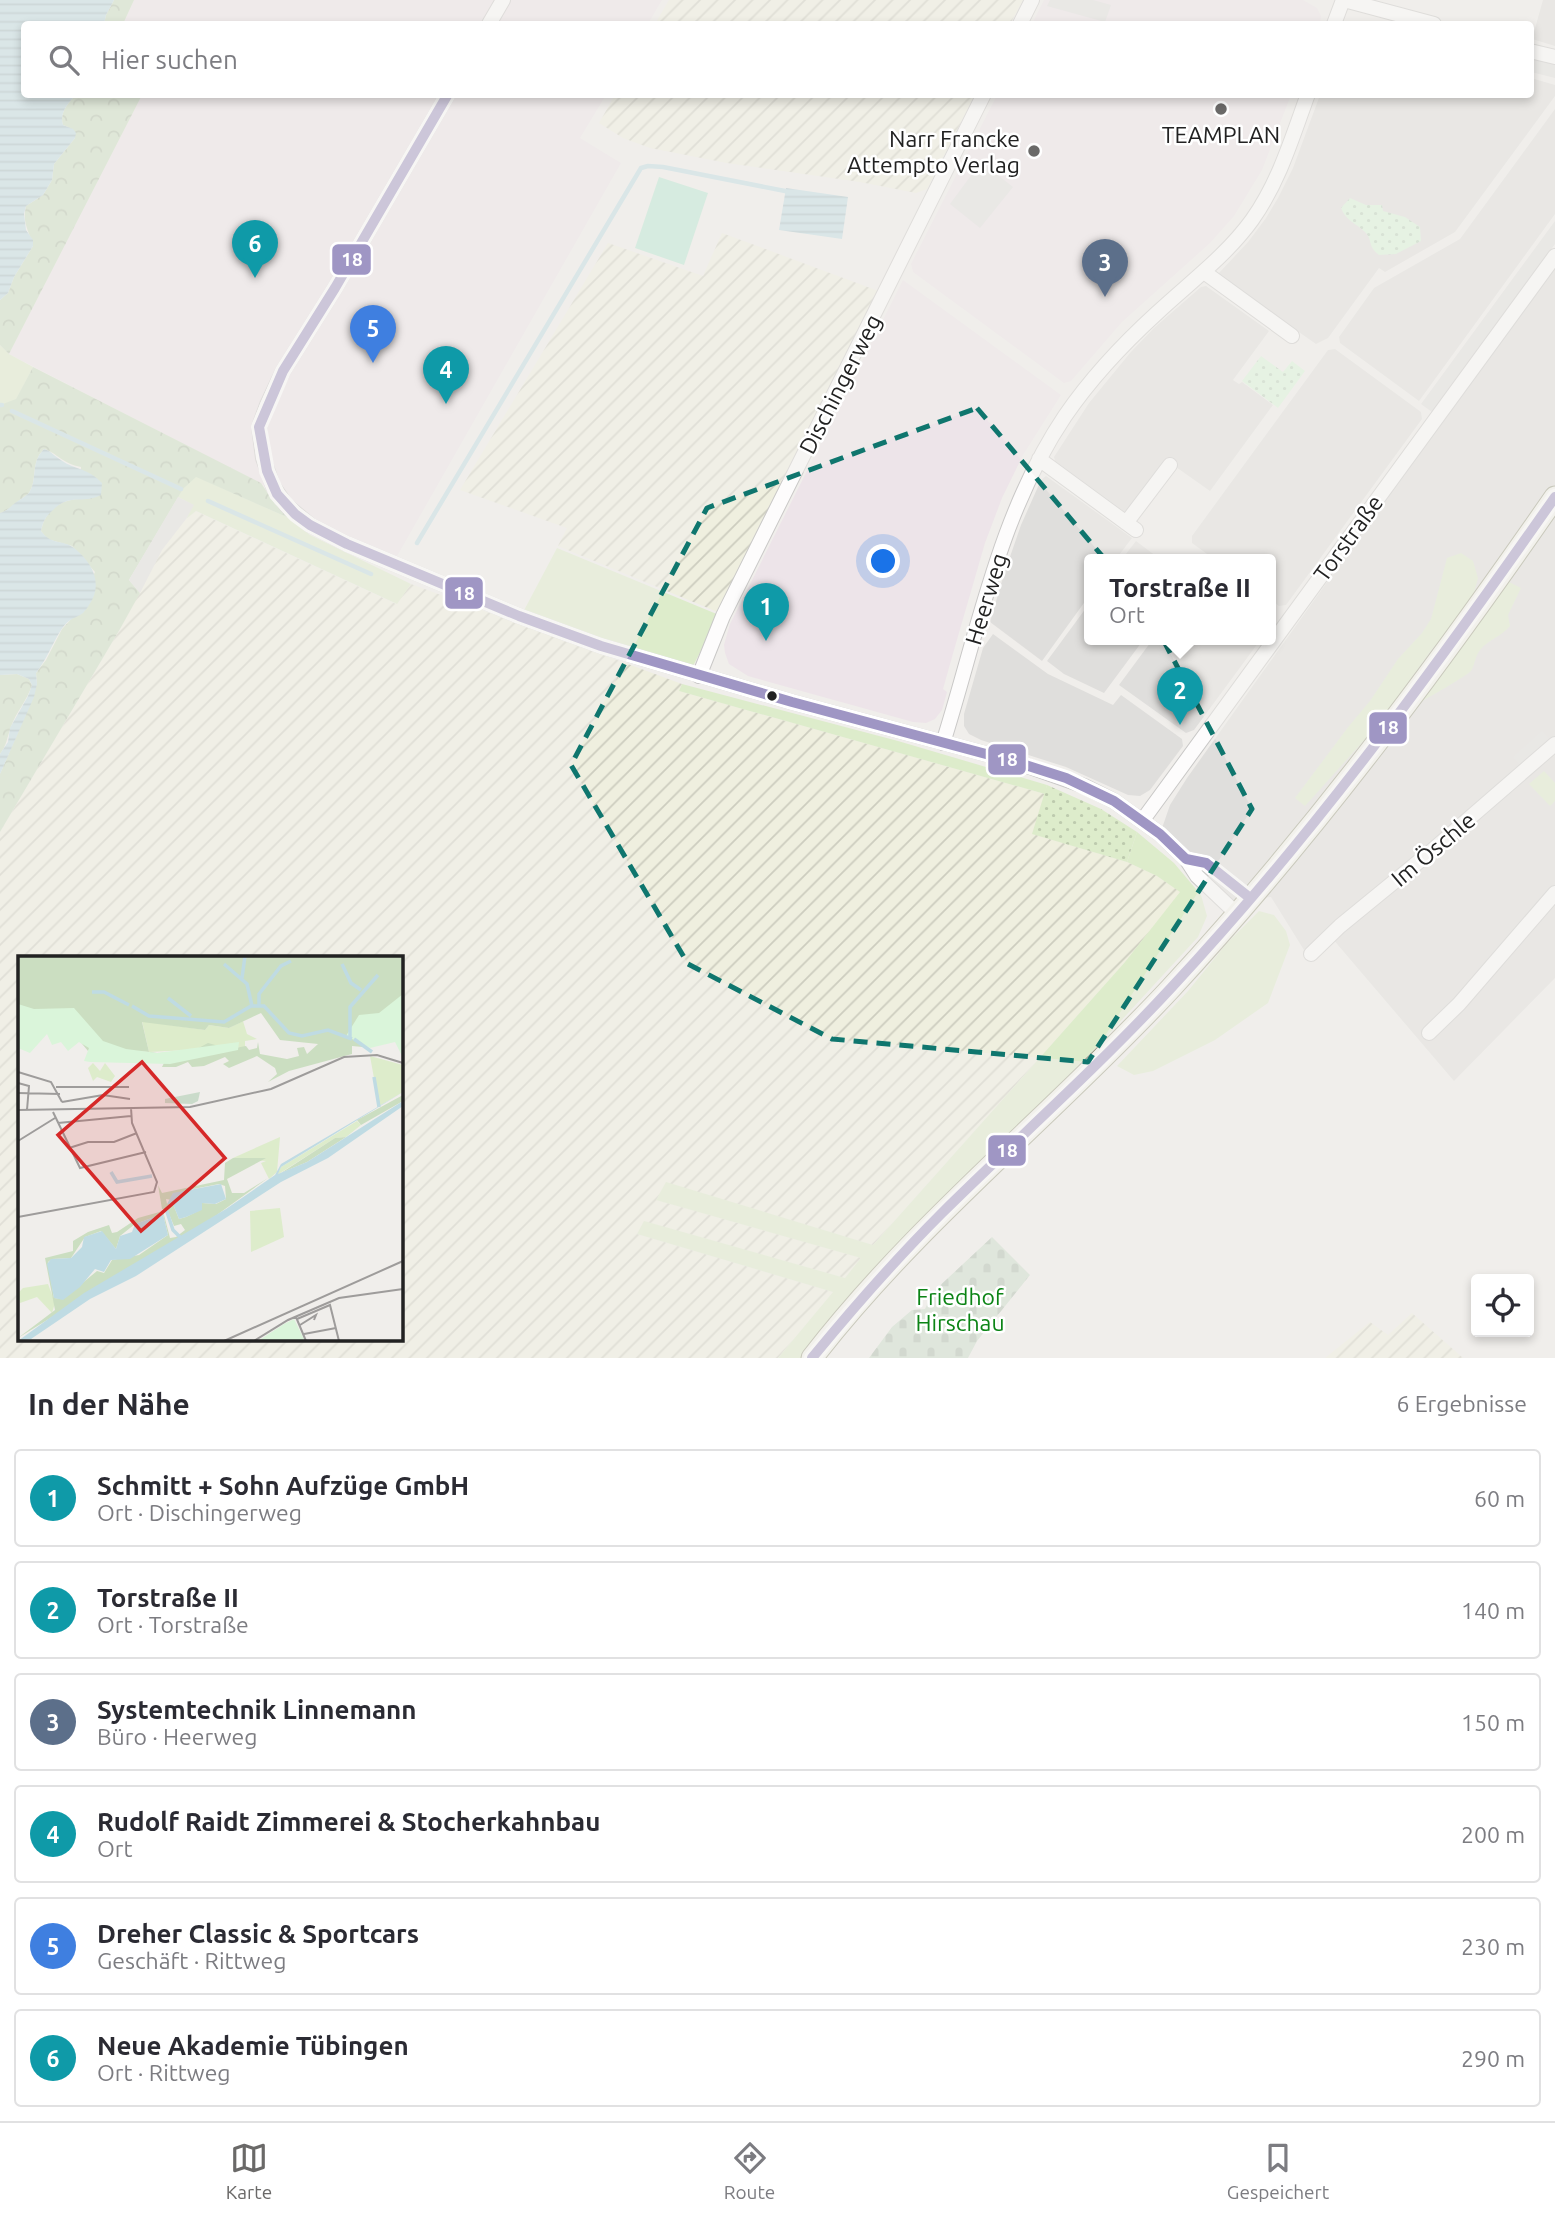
<!DOCTYPE html>
<html lang="de">
<head>
<meta charset="utf-8">
<style>
  body { margin:0; font-family:Ubuntu,sans-serif; background:#f2f2f3; color:#2b2b33 }
  .controls { position:absolute; right:21px; bottom:21px; display:grid; overflow:hidden; border-radius:7px; box-shadow:0 4px 10px #0003 }
  .controls button { width:63px; height:63px; display:grid; place-items:center; padding:0; border:0; border-bottom:2px solid #e1e1e2; background:#fff; color:#2b2b33; font:35px sans-serif }
  .you { position:absolute; left:884px; top:562px; width:24px; height:24px; margin:-18px; border:5px solid #fff; border-radius:50%; background:#1a73e8; box-shadow:0 0 0 10px #1a73e833 }
  .badge { display:grid; place-items:center; width:46px; height:46px; border-radius:50%; background:#6a6968; color:#fff; font-size:23px; font-weight:700 }
  .pin { position:absolute; translate:-50% -58px; filter:drop-shadow(0 2px 4px #0008) }
  .pin::after { content:''; position:absolute; top:37px; width:24px; height:21px; background:inherit; clip-path:polygon(0 0,100% 0,50% 100%) }
  .popup { position:absolute; left:1084px; top:554px; width:192px; height:91px; box-sizing:border-box; display:grid; place-content:center; border-radius:7px; background:#fff; filter:drop-shadow(0 2px 5px #0005); font-size:23px; white-space:nowrap; color:#7c7c81 }
  .popup b { font-size:26px; color:#2b2b33 }
  .popup::after { content:''; position:absolute; left:50%; top:100%; margin-left:-14px; border:14px solid transparent; border-top-color:#fff }
  .list { margin:0; padding:0; list-style:none }
  h2 { display:flex; justify-content:space-between; align-items:center; height:91px; margin:0; padding:0 28px; font-size:30px }
  h2 small { font-size:23px; font-weight:400; color:#7c7c81 }
  .list li { display:grid; grid-template-columns:46px 1fr auto; gap:21px; align-items:center; box-sizing:border-box; height:98px; margin:0 14px 14px; padding:0 14px; border:2px solid #e1e1e2; border-radius:7px }
  .list b { display:block; font-size:26px; white-space:nowrap }
  .list p { margin:0; font-size:23px; white-space:nowrap; color:#7c7c81 }
  .list em { font-size:23px; font-style:normal; color:#7c7c81 }
  .icon { flex:none; width:38px; height:38px; fill:none; stroke:currentColor; stroke-width:2; stroke-linecap:round; stroke-linejoin:round }
  .map { position:relative; flex:none; width:1555px; height:1358px; overflow:hidden }
  .search { position:absolute; background:#fff; box-shadow:0 4px 10px #0003; left:21px; right:21px; top:21px; height:77px; display:flex; align-items:center; gap:18px; box-sizing:border-box; padding:0 24px; border-radius:7px; color:#7c7c81; font-size:26px }
  .sheet { height:763px; background:#fff }
  nav { display:flex; justify-content:space-around; align-items:center; box-sizing:border-box; height:98px; border-top:2px solid #e1e1e2; background:#fff; font-size:19px; color:#7c7c81 }
  nav a { display:grid; justify-items:center; gap:4px }
  nav .on { color:#6a6968 }
  .map>svg:first-child { display:block }
  .residential { fill:#dfdedc }
  .industrial { fill:#ede4e9 }
  .farmland { fill:url(#farmland-furrows); fill-rule:evenodd }
  .grass { fill:#ddeccb }
  .forest { fill:url(#forest-crowns) }
  .cemetery { fill:url(#cemetery-stones) }
  .park { fill:url(#park-dots) }
  .garden { fill:url(#garden-dots) }
  .pitch { fill:#b7e6d2 }
  .parking { fill:#e0dfde }
  .water { fill:url(#water-rules) }
  .lines { fill:none; stroke-linecap:round; stroke-linejoin:round }
  .stream { stroke:#bfdbe3; stroke-width:4.5 }
  .minor-casing { stroke:#c9c8c7; stroke-width:16 }
  .secondary-casing { stroke:#999a82; stroke-width:23 }
  .minor { stroke:#fdfcfc; stroke-width:14 }
  .secondary { stroke:#f4f4ed; stroke-width:21 }
  .bus-1-casing { stroke:#fff; stroke-width:16 }
  .bus-1 { stroke:#9f96c4; stroke-width:10 }
  .marked { fill:none; stroke:#0f766e; stroke-width:5; stroke-dasharray:14 9; stroke-linejoin:round }
  .poi-dot { fill:#6a6968; stroke:#fff; stroke-width:2.5 }
  .bus-dot { fill:#222; stroke:#fff; stroke-width:2.5 }
  .labels { text-anchor:middle; dominant-baseline:central; stroke-width:5; stroke-linejoin:round; paint-order:stroke }
  .poi-label { font-size:23px; fill:#222; stroke:#fff }
  .street-label { font-size:23px; fill:#222; stroke:#fff }
  .park-label { font-size:23px; fill:#0c8416; stroke:#fff }
  .inset-river { fill:none; stroke:#bfdbe3; stroke-width:3.5 }
  .inset-road { fill:none; stroke:#9e9c9b; stroke-width:2 }
  .view { fill:#d62828; fill-opacity:0.15; stroke:#d62828; stroke-width:3.5 }
  .inset-edge { fill:none; stroke:#222; stroke-width:3.5 }
  .line-badge { stroke:#fff; stroke-width:2.5 }
  .badge-label { font-size:19px; text-anchor:middle; font-weight:bold; fill:#fff }
</style>
</head>
<body>
<div class="map">
<svg width="1555" height="1358" viewBox="0 0 1555 1358">
  <defs>
    <pattern id="farmland-furrows" width="10" height="10" patternUnits="userSpaceOnUse" patternTransform="scale(1.75)"><rect width="10" height="10" fill="#efefdf"/><path d="M-1 1l2-2M0 10L10 0M9 11l2-2" fill="none" stroke="#cdcdbf"/></pattern>
    <pattern id="forest-crowns" width="20" height="18" patternUnits="userSpaceOnUse" patternTransform="scale(1.75)"><rect width="20" height="18" fill="#cbdec1"/><path d="M2 6a3 3 0 1 1 6 0M12 15a3 3 0 1 1 6 0" fill="none" stroke="#aebea6"/></pattern>
    <pattern id="cemetery-stones" width="16" height="16" patternUnits="userSpaceOnUse" patternTransform="scale(1.75)"><rect width="16" height="16" fill="#cadbca"/><path d="M2 7V4a2 2 0 0 1 4 0v3zM10 15v-3a2 2 0 0 1 4 0v3z" fill="#adbcad"/></pattern>
    <pattern id="park-dots" width="8" height="8" patternUnits="userSpaceOnUse" patternTransform="scale(1.75)"><rect width="8" height="8" fill="#daf5da"/><path d="M2 2h.1M6 6h.1" fill="none" stroke="#bbd2bb" stroke-width="1.8" stroke-linecap="round"/></pattern>
    <pattern id="garden-dots" width="8" height="8" patternUnits="userSpaceOnUse" patternTransform="scale(1.75)"><rect width="8" height="8" fill="#ddeccb"/><path d="M2 2h.1M6 6h.1" fill="none" stroke="#bdcaae" stroke-width="1.8" stroke-linecap="round"/></pattern>
    <pattern id="water-rules" width="6" height="5" patternUnits="userSpaceOnUse" patternTransform="scale(1.75)"><rect width="6" height="5" fill="#bfdbe3"/><path d="M0 2.5h6" fill="none" stroke="#a4bcc2"/></pattern>
  </defs>
  <rect width="100%" height="100%" fill="#f0eeeb"/>
  <path class="residential" d="M1543,0H1555V46L1532,39Z
    M1531,78L1555,85V96L1455,232L1385,272L1379,268L1328,338L1316,344L1219,276V273L1248,242L1266,218L1278,198L1293,168L1320,95L1530,94Z
    M1555,109V214L1419,401L1340,343L1339,337L1374,288L1460,239Z
    M1555,268V978L1454,1081L1326,931L1304,950L1271,897L1231,901L1160,834L1170,805L1187,778L1493,350Z
    M1206,286L1269,331L1233,380L1239,384L1242,382L1273,405L1210,491L1166,460L1128,511L1125,512L1055,461L1054,457L1089,403L1130,353L1154,328L1201,287Z
    M1335,349L1421,412L1422,419L1286,605L1279,606L1271,600V559H1214L1192,543V536L1328,350Z
    M1046,476L1132,538L1116,559H1089V596L1042,661L990,622L1004,574L1021,525L1041,480Z
    M1136,541L1160,559H1122Z
    M1089,604V639H1144L1104,693L1064,674L1047,661Z
    M993,634L1048,674L1113,705L1121,695L1182,739L1183,746L1150,790L1140,796L1128,795L1066,767L981,740L969,734L964,726V714L983,648Z
    M1153,639H1261L1194,730L1186,733L1119,685Z"/>
  <path class="industrial" d="M134,0H662L648,24H123Z
    M1044,0H1303L1317,8L1321,16L1320,24H1032Z
    M142,95H606L580,138L621,163L392,565L316,527L279,493L9,354Z
    M997,95H1291L1262,170L1234,216L1210,243L1122,322L1071,381L1064,383L913,272L911,264Z
    M903,280L1061,395L1023,455L1002,498L985,543L954,650L943,689L947,692L942,710L935,719L926,723L913,722L748,676L729,664L725,653L724,645L730,624Z"/>
  <path class="farmland" d="M669,0H1023L1010,24H655Z
    M615,95V94L975,95L927,189L916,193L860,182L727,163L650,148L623,138L599,123Z
    M722,233L881,292L720,613L558,546L567,528L460,490L608,243L703,276Z
    M195,511L396,604L411,584L682,684L679,691L1045,794L1033,834L1127,862L1157,876L1181,892L1125,962L873,1245L666,1183L657,1200L862,1258L845,1278L644,1222L637,1234L833,1292L778,1358H0V832L120,629L162,550L179,526ZM19,957H401V1339H19Z
    M1412,1313L1463,1358H1325L1370,1322L1388,1335Z"/>
  <path class="grass" d="M0,345L9,354L33,367L16,400L0,405Z
    M195,476L291,519L310,535L411,584L397,604L196,511L186,519L193,505L178,497L183,489Z
    M557,548L719,615L690,672L521,616Z
    M1461,553L1473,561L1478,578L1473,597L1451,630L1432,649L1376,727L1305,806L1295,798L1349,726L1370,701L1398,659L1422,633L1431,619L1447,558Z
    M1509,582L1521,588L1508,615L1510,626C1501,637 1489,639 1480,650C1475,656 1475,665 1471,671C1469,674 1424,701 1418,703L1497,594Z
    M682,684L898,741L1047,785L1045,794L679,691Z
    M1544,771L1555,783V801L1550,806L1529,784Z
    M1137,832L1174,863L1201,895L1207,916L1198,937L1107,1036L836,1314L801,1358H778L833,1292L637,1234L644,1221L845,1278L861,1258L656,1200L666,1182L873,1245L1125,962L1180,892L1157,876L1127,862Z
    M1259,911L1274,915L1286,931L1290,945L1268,1003L1215,1040L1153,1071L1134,1075L1117,1066L1188,991L1227,943Z"/>
  <path class="forest" d="M114,0H134L123,24H104L106,15Z
    M76,95H142L9,354L0,345V300L8,293L14,277L33,246C29,230 22,224 26,206L43,195L52,180L54,164L75,138L68,127L63,125C59,113 68,103 76,95Z
    M33,367L261,483L275,504L291,519L196,477L183,489L129,580L140,593L120,629L0,832V774L27,711L37,684L36,673L46,660L62,629L73,617L95,572L72,546L47,539L41,531C45,511 59,500 79,499L81,467C63,464 57,453 44,449C30,463 38,479 29,493C25,497 19,500 15,504C9,508 7,511 0,513V405L16,399Z
    M17,674L29,679L32,685C27,701 16,712 11,727C7,737 7,745 0,754V675Z"/>
  <path class="cemetery" d="M992,1237L1030,1275L977,1341L968,1358H869L892,1327L912,1310L925,1309L933,1292Z"/>
  <path class="park" d="M1350,198L1366,205H1382L1383,211L1405,217L1420,227L1421,241L1396,254L1379,255C1367,246 1373,240 1365,232C1356,223 1346,221 1341,208Z
    M1261,356L1283,372L1292,361L1305,371L1278,408L1242,381Z"/>
  <path class="garden" d="M1047,785L1101,809L1137,832L1127,862L1032,834Z"/>
  <path class="pitch" d="M659,177L708,193L684,265L635,248Z"/>
  <path class="parking" d="M1050,0H1093L1111,5L1105,22L1047,6Z
    M1530,51L1555,57V78L1531,72Z
    M981,162L1013,187L980,228L950,204Z
    M1555,221V244L1432,412L1421,404Z
    M178,497L194,505L186,519L162,550L140,593L129,580Z
    M1542,731L1550,740L1521,766L1513,757Z"/>
  <path class="water" d="M0,0H114L106,15L104,24H24V94L76,95C68,103 59,113 63,125L73,129L76,133L75,138L54,164L52,180L43,195L26,206L24,214L26,230L33,240V246L14,277L8,293L0,300Z
    M786,188L848,197L842,239L779,230Z
    M44,449C51,451 52,454 58,458C73,470 87,467 102,483L101,495C81,505 70,492 52,511C45,517 43,522 41,531C52,546 62,539 74,548C92,562 104,584 89,605C88,607 84,612 83,613C73,620 70,617 61,630C52,644 47,659 36,673L37,684L34,697L0,774V754L8,742L10,728L28,696L32,685L29,679L17,674L0,675V513C7,511 9,508 15,503C19,500 25,497 29,493C38,479 30,463 44,449Z"/>
  <g class="lines">
    <path class="stream" d="M0,405H2
      M12,411L181,489
      M208,501L371,574
      M417,543L641,168L648,166L663,167L785,191"/>
    <defs>
      <path id="minor" d="M1344,0L1434,24
        M489,24L503,0
        M1020,24L1032,0
        M1334,24L1343,0
        M1530,51L1555,57
        M448,94L335,288L283,371L267,405L259,427L263,458L273,486L286,505L310,525L347,544L519,616L601,646L792,702L1016,762L1084,786L1114,801L1160,834L1186,859L1197,876L1236,913
        M1204,272L1292,336
        M1039,459L1136,530
        M1126,523L1170,465
        M699,676L723,616L984,94
        M943,743C978,632 999,514 1065,416C1091,378 1123,344 1157,313C1189,283 1226,256 1252,220C1279,182 1292,138 1308,94
        M1142,821L1555,256
        M1186,859L1206,863L1250,898
        M1311,954L1340,926L1428,854L1555,744
        M1429,1033L1459,1004L1555,893"/>
      <path id="secondary" d="M812,1358C917,1222 1054,1114 1171,988C1313,834 1436,669 1555,497"/>
    </defs>
    <use href="#minor" class="minor-casing"/>
    <use href="#secondary" class="secondary-casing"/>
    <use href="#minor" class="minor"/>
    <use href="#secondary" class="secondary"/>
    <defs>
      <path id="bus-1" d="M259,427L267,471L277,494L295,514L310,525L347,544L519,616L601,646L792,702L1016,762L1066,778L1114,801L1160,834L1186,859L1206,863L1250,898
        M259,427L283,371L335,288L448,94
        M812,1358C853,1308 896,1259 942,1213C1018,1138 1098,1067 1171,988C1313,836 1436,667 1555,497"/>
    </defs>
    <use href="#bus-1" class="bus-1-casing"/>
    <use href="#bus-1" class="bus-1"/>
  </g>
  <path d="M0 0H1555V1358H0ZM977,408L1147,609L1252,809L1088,1062L832,1039L688,964L571,765L707,508Z" fill="#f0eeeb" fill-opacity=".55" fill-rule="evenodd"/>
  <path class="marked" d="M977,408L1147,609L1252,809L1088,1062L832,1039L688,964L571,765L707,508Z"/>
  <g class="poi-dot">
    <circle cx="1221" cy="109" r="7"/>
    <circle cx="1034" cy="151" r="7"/>
  </g>
  <circle class="bus-dot" cx="772" cy="696" r="6"/>
  <g class="labels">
    <g class="poi-label">
      <text x="1221" y="134">TEAMPLAN</text>
      <text x="1020" y="138" text-anchor="end">Narr Francke<tspan x="1020" dy="26">Attempto Verlag</tspan></text>
    </g>
    <g class="street-label">
      <text transform="translate(840 384) rotate(-63)">Dischingerweg</text>
      <text transform="translate(1348 538) rotate(-54)">Torstraße</text>
      <text transform="translate(986 599) rotate(-73)">Heerweg</text>
      <text transform="translate(1433 849) rotate(-40)">Im Öschle</text>
    </g>
    <g class="park-label">
      <text x="960" y="1296">Friedhof<tspan x="960" dy="26">Hirschau</tspan></text>
    </g>
  </g>
  <g transform="translate(18 956)">
    <rect width="385" height="385" fill="#f0eeeb"/>
    <path d="M124,65L187,74L191,69L211,72L225,65L229,78L239,83L227,85V91L131,96ZM352,100L385,109V136L361,150ZM75,107L82,115L87,107L97,120L93,126L79,121L75,125L70,112ZM339,165L343,169L328,181L317,182L259,219L263,211ZM262,181L259,216L251,223L243,207L248,205L215,202ZM262,252L266,281L233,296L232,255ZM30,328L37,347L34,357L19,341L2,347L0,337L5,332Z" fill="#ddeccb"/>
    <path d="M0,0H385V51L335,82L345,91L334,90V98L271,115L250,126L259,118L257,112L239,100L211,112L205,108L211,105L207,101L186,110L174,111L170,106L158,111H144L146,107L131,96L103,94L75,101L45,65L0,55ZM243,57L262,84L300,88L289,98L286,91L279,92L281,100L269,103L242,98L240,86L239,92L231,94L228,90L211,93L190,87L173,96L139,97L131,96L124,66L187,74L191,69L211,72ZM385,139V145L343,169L339,164ZM328,181L289,206L263,217L317,182ZM215,202H248L209,223L214,237H226L250,222L196,261L0,382L37,354L27,302L55,295V285L70,276L91,269L94,277L99,276L120,262L145,255L152,282L158,281L167,274L163,268L156,270L149,253H144L140,229L144,237L206,224L207,207ZM201,228L207,230L208,243L198,248L184,247V253L168,261L161,263L155,248H149L148,243L154,244L155,237L168,239L170,234ZM145,258L150,279L121,299L94,304L86,317L79,315L45,343L36,342L30,306L34,303L53,302L67,281L83,275L98,293L102,280L117,268Z" fill="#cbdec1" fill-rule="evenodd"/>
    <path d="M182,136L180,145L174,148L147,147V143Z" fill="#cadbca"/>
    <path d="M385,38V102L377,86L352,92L328,80L341,59L361,57ZM0,48L16,53L56,52L85,85L108,93L139,97L221,86L220,94L152,108L72,106L66,105L71,92L61,86L50,95L43,86L34,89L29,78L12,97L0,92ZM276,363L287,385H240L266,368Z" fill="#daf5da"/>
    <path d="M385,136L263,211L260,218L289,206L385,145V150L310,202L263,226L118,320L72,343L13,383L0,385L66,337L208,253L257,219L263,208ZM203,228L208,243L197,248L184,247V254L168,261L161,263L155,248H149L155,237ZM145,258L150,279L112,303L93,304L86,316L77,313L62,331L45,344L36,342L29,308L33,303L53,302L64,291L66,281L84,275L98,293L102,280L114,276L117,268Z" fill="#bfdbe3"/>
    <path class="inset-river" d="M206,8L229,28L234,50M324,8L333,27L343,34M224,22L227,0M74,36H86L111,49M150,42L173,60M241,49V38L263,10L273,5M114,50L131,60L206,66L233,50H246L271,77L284,80L310,74L334,83M332,83V51L360,19M336,83L354,96M356,121L361,151M93,216L99,226L134,220M148,253L155,274L162,281"/>
    <path class="inset-road" d="M0,116L33,126L44,146M0,127L11,130L9,154M38,131H111M0,137L42,138M44,146L85,139L112,143M0,154L172,151L253,133L326,101L359,99L385,107M35,156L62,212L128,196M40,167L113,160M0,185L37,162M51,192L70,186H96L119,177M0,261L136,236L139,226L114,167L113,152M278,361L288,385M279,363L312,349L321,385M282,369L298,359L296,364M286,378L318,372M206,385L385,305M236,385L270,364L321,342L385,333"/>
    <path class="view" d="M124,106L207,202L123,275L40,179Z"/>
    <rect width="385" height="385" class="inset-edge"/>
  </g>
  <g class="line-badge">
    <rect x="331" y="243" width="41" height="33" rx="7" fill="#9f96c4"/>
    <rect x="444" y="576" width="40" height="34" rx="7" fill="#9f96c4"/>
    <rect x="1368" y="711" width="40" height="34" rx="7" fill="#9f96c4"/>
    <rect x="987" y="743" width="40" height="33" rx="7" fill="#9f96c4"/>
    <rect x="987" y="1134" width="40" height="33" rx="7" fill="#9f96c4"/>
  </g>
  <g class="badge-label">
    <text x="352" y="266">18</text>
    <text x="464" y="600">18</text>
    <text x="1388" y="734">18</text>
    <text x="1007" y="766">18</text>
    <text x="1007" y="1157">18</text>
  </g>
</svg>
<div class="controls">
<button><svg class="icon" aria-label="locate" viewBox="0 0 24 24"><circle cx="12" cy="12" r="6"/><path d="M12 2v4M12 18v4M2 12h4M18 12h4"/></svg></button>
</div>
<div class="you"></div>
<div class="pin badge" style="left:766px;top:641px;background:#0f9aa8">1</div>
<div class="pin badge" style="left:1180px;top:725px;background:#0f9aa8">2</div>
<div class="popup"><b>Torstraße II</b>Ort</div>
<div class="pin badge" style="left:1105px;top:297px;background:#5c6f8a">3</div>
<div class="pin badge" style="left:446px;top:404px;background:#0f9aa8">4</div>
<div class="pin badge" style="left:373px;top:363px;background:#3f7fe0">5</div>
<div class="pin badge" style="left:255px;top:278px;background:#0f9aa8">6</div>
<div class="search"><svg class="icon" aria-label="search" viewBox="0 0 24 24"><circle cx="10" cy="10" r="6"/><path d="M15 15l6 6"/></svg>Hier suchen</div>
</div>
<section class="sheet">
<h2>In der Nähe<small>6 Ergebnisse</small></h2>
<ul class="list">
<li><span class="badge" style="background:#0f9aa8">1</span><div><b>Schmitt + Sohn Aufzüge GmbH</b><p>Ort · Dischingerweg</p></div><em>60 m</em></li>
<li><span class="badge" style="background:#0f9aa8">2</span><div><b>Torstraße II</b><p>Ort · Torstraße</p></div><em>140 m</em></li>
<li><span class="badge" style="background:#5c6f8a">3</span><div><b>Systemtechnik Linnemann</b><p>Büro · Heerweg</p></div><em>150 m</em></li>
<li><span class="badge" style="background:#0f9aa8">4</span><div><b>Rudolf Raidt Zimmerei &amp; Stocherkahnbau</b><p>Ort</p></div><em>200 m</em></li>
<li><span class="badge" style="background:#3f7fe0">5</span><div><b>Dreher Classic &amp; Sportcars</b><p>Geschäft · Rittweg</p></div><em>230 m</em></li>
<li><span class="badge" style="background:#0f9aa8">6</span><div><b>Neue Akademie Tübingen</b><p>Ort · Rittweg</p></div><em>290 m</em></li>
</ul>
</section>
<nav>
<a class="on"><svg class="icon" aria-label="map" viewBox="0 0 24 24"><path d="M3 6l6-2 6 2 6-2v14l-6 2-6-2-6 2zM9 4v14M15 6v14"/></svg>Karte</a>
<a><svg class="icon" aria-label="directions" viewBox="0 0 24 24"><path d="M12 3l9 9-9 9-9-9zM9 14v-3h6M13 9l2 2-2 2"/></svg>Route</a>
<a><svg class="icon" aria-label="saved" viewBox="0 0 24 24"><path d="M7 4h10v16l-5-4-5 4z"/></svg>Gespeichert</a>
</nav>
</body>
</html>
